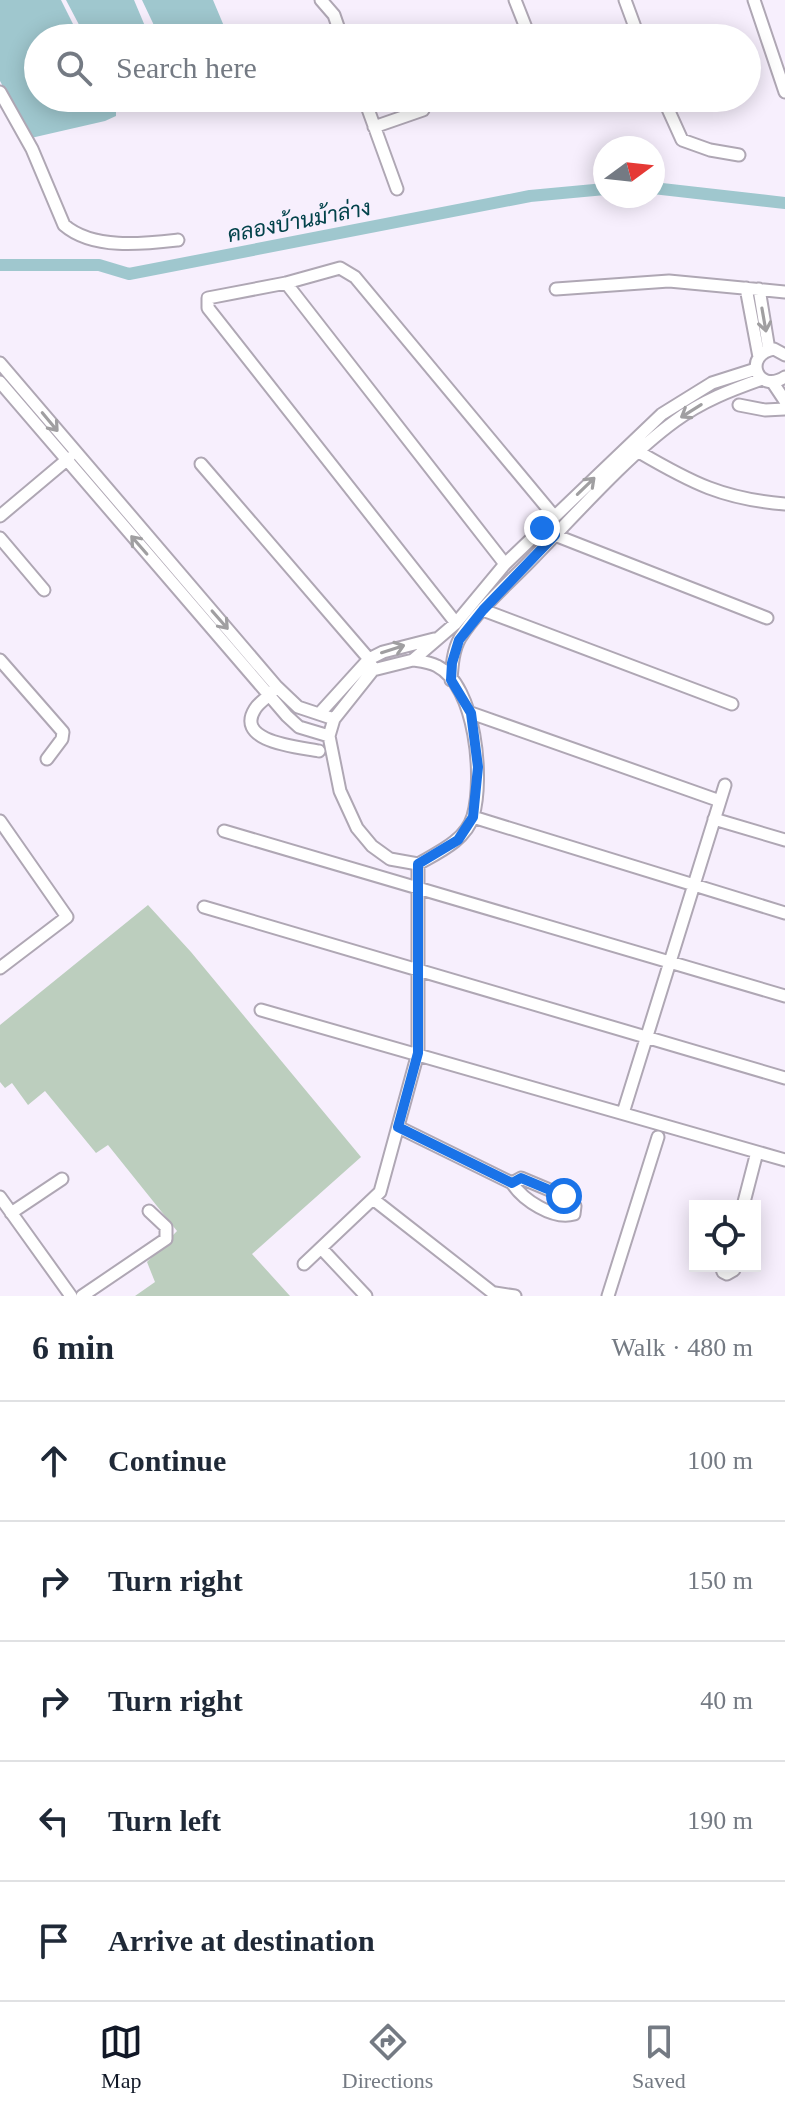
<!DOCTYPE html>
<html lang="en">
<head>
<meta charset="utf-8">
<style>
  body { margin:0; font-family:"Times New Roman",Sarabun,serif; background:#f2f2f3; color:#1f2937 }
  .controls { position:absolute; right:24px; bottom:24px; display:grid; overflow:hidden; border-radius:0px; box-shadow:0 4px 20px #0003 }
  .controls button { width:72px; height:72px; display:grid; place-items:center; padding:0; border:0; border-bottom:2px solid #e0e1e3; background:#fff; color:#1f2937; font:40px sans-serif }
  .compass { position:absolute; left:593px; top:136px; width:72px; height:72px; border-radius:50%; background:#fff; box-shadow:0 4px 20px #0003; rotate:75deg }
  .stop { position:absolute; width:24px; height:24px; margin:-18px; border:6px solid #1a73e8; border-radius:50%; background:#fff }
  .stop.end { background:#1a73e8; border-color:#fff; box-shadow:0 2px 8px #0008 }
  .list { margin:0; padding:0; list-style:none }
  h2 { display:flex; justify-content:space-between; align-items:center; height:104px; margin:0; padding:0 32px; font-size:34px }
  h2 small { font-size:26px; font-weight:400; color:#747a83 }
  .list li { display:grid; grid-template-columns:52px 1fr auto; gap:24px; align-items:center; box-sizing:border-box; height:120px; padding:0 32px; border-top:2px solid #e0e1e3 }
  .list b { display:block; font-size:30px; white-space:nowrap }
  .list em { font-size:26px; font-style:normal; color:#747a83 }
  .icon { flex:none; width:44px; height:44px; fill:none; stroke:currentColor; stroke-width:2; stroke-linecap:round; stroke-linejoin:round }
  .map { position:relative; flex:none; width:785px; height:1296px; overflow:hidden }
  .search { position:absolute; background:#fff; box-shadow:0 4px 20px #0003; left:24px; right:24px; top:24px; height:88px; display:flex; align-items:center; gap:20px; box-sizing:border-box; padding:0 28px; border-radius:44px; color:#747a83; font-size:30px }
  .sheet { height:704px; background:#fff }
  nav { display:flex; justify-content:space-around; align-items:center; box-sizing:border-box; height:112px; border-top:2px solid #e0e1e3; background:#fff; font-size:22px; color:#747a83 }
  nav a { display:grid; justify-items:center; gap:4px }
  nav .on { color:#111827 }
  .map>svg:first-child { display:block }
  .green { fill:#bccebe }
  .water { fill:#9fc7ce }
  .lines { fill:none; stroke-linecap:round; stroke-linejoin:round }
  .canal { stroke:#9fc7ce; stroke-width:12 }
  .minor-casing { stroke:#afa7b4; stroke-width:15 }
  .minor { stroke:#fff; stroke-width:11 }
  .oneway { stroke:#a09fa1 }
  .route { stroke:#1a73e8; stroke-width:10 }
  .labels { text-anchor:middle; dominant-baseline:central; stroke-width:6; stroke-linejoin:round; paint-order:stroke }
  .water-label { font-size:22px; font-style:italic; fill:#02424a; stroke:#f7effd }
</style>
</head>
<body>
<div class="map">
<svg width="785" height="1296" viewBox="0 0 785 1296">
  <rect width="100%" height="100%" fill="#f7effd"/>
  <path class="green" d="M148,905L191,952L361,1157L252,1254L290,1296H135L155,1282L147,1262L177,1231L108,1145L96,1153L45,1091L28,1105L12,1083L5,1088L0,1082V1025Z"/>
  <path class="water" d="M0,0H61L80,38H38V98H112L116,105V116L105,121L31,138L0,81Z
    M66,0H134L150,38H86Z
    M142,0H213L229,38H160Z
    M118,98H176V99L125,112Z"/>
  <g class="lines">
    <path class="canal" d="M653,188L785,203
      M0,265H99L129,274L530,196L605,189"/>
    <defs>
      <path id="minor" d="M321,0L334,15L342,38
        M515,0L530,38
        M625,0L639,38
        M754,0L785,92
        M0,92L32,149L64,225C93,250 143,244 178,240
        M364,98L397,189
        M663,98L682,140L710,150L739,155
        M374,127L423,110
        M286,283L505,564
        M746,288L759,357
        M556,289L669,281L785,292
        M759,289L769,350
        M785,355L774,349C743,354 756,395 785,377
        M0,363L277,687L298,707L334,719
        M0,382L287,716L299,727L329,736
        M773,383L785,401
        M739,405L765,410L785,409
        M639,452C692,483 723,499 785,504
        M201,464L369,659L373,670
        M0,516L69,458
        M552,534L767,618
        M0,538L44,590
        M483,610L732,704
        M456,623L208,308V298L286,283L340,268L355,277L554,516
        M0,660L63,732L62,739L47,759
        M413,660C420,661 430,662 437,666C476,686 484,778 473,816C466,840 439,852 418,864L390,859L372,846L357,828L340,791L329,736L334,719L373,670Z
        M413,660L456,623L505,564L662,414L712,383L756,369
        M451,680C452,666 453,650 460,638C479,608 509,583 534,557C576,514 627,456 675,421C702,401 731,390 762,379
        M274,690C269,697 260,701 255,709C234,742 299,747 319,751
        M471,713L720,801
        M319,714L369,659L383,652L434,639
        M473,817L785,913
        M714,819L785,840
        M0,821L67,917L0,968
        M224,831L785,996
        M204,907L785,1078
        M261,1010L785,1160
        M623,1113L725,785
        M398,1127L512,1183C523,1200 553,1220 574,1214L575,1206L564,1196L521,1178L512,1183
        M0,1197L71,1296
        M373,1199L497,1296
        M743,1206L757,1152
        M11,1213L62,1179
        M321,1248L366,1296
        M304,1264L380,1192L418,1053V864
        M721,1266L723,1272L727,1274L734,1270L735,1266
        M495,1293L515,1296
        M82,1296L166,1239V1227L149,1211
        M608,1296L658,1137"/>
    </defs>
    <use href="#minor" class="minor-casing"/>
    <use href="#minor" class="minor"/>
  </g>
  <defs><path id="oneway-shaft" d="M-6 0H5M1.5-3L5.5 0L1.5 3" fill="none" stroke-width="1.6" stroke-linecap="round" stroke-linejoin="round" transform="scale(2)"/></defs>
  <g class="oneway">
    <use href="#oneway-shaft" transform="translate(764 320) rotate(80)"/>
    <use href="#oneway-shaft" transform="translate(691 411) rotate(148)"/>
    <use href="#oneway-shaft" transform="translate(50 422) rotate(50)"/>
    <use href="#oneway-shaft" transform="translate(586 486) rotate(-44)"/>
    <use href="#oneway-shaft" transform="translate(139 545) rotate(-131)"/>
    <use href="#oneway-shaft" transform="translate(220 620) rotate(49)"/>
    <use href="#oneway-shaft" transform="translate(393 649) rotate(-18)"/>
  </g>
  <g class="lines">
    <path class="route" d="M542,528L555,535L483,610L459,640L452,663L451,680L471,713L478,767L473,817L458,840L418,864V1053L398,1127L512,1183L521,1178L564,1196"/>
  </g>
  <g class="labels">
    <g class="water-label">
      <text transform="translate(299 221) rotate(-11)">คลองบ้านม้าล่าง</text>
    </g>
  </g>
</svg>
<div class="controls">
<button><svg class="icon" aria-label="locate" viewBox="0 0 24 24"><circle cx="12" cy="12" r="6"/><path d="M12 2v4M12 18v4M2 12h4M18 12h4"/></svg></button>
</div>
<svg class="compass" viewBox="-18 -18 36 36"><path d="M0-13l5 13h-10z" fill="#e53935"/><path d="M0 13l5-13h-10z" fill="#747a83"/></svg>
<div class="stop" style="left:564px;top:1196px"></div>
<div class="stop end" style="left:542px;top:528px"></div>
<div class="search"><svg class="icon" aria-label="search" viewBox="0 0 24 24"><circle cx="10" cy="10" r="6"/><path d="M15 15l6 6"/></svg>Search here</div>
</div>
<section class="sheet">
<h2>6 min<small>Walk · 480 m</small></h2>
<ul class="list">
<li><svg class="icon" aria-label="ahead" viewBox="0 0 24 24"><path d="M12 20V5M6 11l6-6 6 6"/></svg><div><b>Continue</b></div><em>100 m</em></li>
<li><svg class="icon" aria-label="right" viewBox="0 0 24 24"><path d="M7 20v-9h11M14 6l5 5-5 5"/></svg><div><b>Turn right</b></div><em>150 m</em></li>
<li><svg class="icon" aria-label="right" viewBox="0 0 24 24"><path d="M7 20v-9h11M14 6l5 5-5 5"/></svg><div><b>Turn right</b></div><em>40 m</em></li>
<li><svg class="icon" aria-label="left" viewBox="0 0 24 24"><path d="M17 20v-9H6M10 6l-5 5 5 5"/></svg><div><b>Turn left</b></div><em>190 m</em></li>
<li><svg class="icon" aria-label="arrive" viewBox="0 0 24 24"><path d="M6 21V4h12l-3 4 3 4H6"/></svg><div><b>Arrive at destination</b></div></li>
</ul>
</section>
<nav>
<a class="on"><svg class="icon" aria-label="map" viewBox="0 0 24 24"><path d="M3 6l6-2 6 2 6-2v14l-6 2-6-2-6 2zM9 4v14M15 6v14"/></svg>Map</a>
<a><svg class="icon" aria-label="directions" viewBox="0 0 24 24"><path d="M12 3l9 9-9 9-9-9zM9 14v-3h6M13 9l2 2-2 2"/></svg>Directions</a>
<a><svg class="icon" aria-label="saved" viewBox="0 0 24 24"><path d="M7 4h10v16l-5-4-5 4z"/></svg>Saved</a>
</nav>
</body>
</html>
